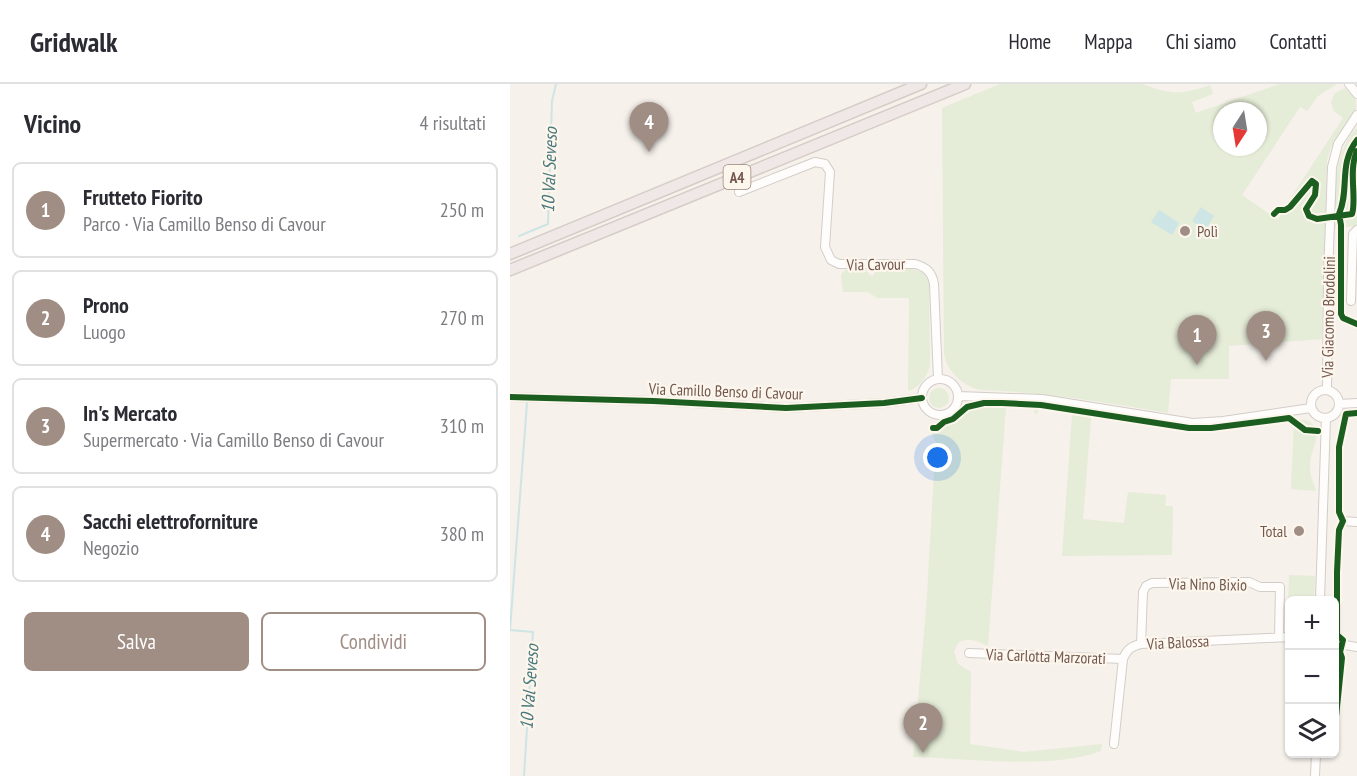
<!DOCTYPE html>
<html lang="it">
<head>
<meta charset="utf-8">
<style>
  body { margin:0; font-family:"PT Sans Narrow",sans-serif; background:#f2f2f3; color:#2b2b33 }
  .controls { position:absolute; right:18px; bottom:18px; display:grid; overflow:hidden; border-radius:9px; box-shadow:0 2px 4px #0004 }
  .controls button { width:54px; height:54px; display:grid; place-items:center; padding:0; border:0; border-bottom:2px solid #e1e1e2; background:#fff; color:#2b2b33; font:30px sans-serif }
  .compass { position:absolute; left:703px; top:18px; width:54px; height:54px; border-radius:50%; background:#fff; box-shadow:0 2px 4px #0004; rotate:192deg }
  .you { position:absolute; left:428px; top:374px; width:21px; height:21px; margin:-15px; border:4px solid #fff; border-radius:50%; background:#1a73e8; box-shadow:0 0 0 9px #1a73e833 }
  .badge { display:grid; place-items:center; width:39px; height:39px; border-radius:50%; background:#a08e85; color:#fff; font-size:20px; font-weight:700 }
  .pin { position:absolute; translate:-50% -50px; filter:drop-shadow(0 2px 3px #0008) }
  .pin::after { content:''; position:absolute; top:32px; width:21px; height:18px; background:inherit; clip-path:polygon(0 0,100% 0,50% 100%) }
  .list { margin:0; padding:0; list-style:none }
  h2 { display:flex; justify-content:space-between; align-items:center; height:78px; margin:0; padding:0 24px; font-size:26px }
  h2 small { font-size:20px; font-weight:400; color:#7c7c81 }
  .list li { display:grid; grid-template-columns:39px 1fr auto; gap:18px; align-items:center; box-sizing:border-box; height:96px; margin:0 12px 12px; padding:0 12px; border:2px solid #e1e1e2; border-radius:9px }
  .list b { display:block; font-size:22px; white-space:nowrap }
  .list p { margin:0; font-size:20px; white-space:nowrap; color:#7c7c81 }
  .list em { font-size:20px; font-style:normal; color:#7c7c81 }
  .actions { display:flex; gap:12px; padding:18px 24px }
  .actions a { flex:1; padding:14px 0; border:2px solid #a08e85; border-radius:9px; text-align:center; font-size:21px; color:#a08e85 }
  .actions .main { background:#a08e85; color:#fff }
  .icon { flex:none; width:33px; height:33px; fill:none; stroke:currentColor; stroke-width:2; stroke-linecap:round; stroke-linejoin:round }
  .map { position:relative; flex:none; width:847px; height:692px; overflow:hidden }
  header { display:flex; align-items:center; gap:36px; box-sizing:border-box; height:84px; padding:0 30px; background:#fff; border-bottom:2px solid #e1e1e2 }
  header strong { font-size:28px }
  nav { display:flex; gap:33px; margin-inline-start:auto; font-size:21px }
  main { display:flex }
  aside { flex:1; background:#fff }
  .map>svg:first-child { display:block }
  .green { fill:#e5ecd7; fill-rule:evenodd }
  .water { fill:#cee5e5 }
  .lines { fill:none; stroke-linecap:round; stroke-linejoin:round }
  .stream { stroke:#cee5e5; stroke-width:2 }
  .minor-casing { stroke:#d3cdc7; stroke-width:10 }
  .highway-casing { stroke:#d5ccc7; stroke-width:13 }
  .minor { stroke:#fefdfc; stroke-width:8 }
  .highway { stroke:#f0e8e6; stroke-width:10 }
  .cycleway-casing { stroke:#fdf6ed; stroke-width:10 }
  .cycleway { stroke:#1b5e20; stroke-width:6 }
  .poi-dot { fill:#a08e85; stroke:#fdf6ed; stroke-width:2 }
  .labels { text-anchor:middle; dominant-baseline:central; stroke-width:4.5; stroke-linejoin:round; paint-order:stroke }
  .shield { fill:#fdf6ed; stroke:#9c877e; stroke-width:1.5 }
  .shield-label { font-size:15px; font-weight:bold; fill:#72584e }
  .poi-label { font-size:16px; fill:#72584e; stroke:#fdf6ed; text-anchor:start }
  .street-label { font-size:16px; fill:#72584e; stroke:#fdf6ed }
  .water-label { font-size:18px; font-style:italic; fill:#46787d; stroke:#fdf6ed }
</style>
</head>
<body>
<header>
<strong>Gridwalk</strong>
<nav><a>Home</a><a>Mappa</a><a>Chi siamo</a><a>Contatti</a></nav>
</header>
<main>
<aside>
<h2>Vicino<small>4 risultati</small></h2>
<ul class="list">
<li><span class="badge">1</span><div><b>Frutteto Fiorito</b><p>Parco · Via Camillo Benso di Cavour</p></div><em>250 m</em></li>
<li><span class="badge">2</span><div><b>Prono</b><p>Luogo</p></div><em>270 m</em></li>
<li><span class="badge">3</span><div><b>In's Mercato</b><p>Supermercato · Via Camillo Benso di Cavour</p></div><em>310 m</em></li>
<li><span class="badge">4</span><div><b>Sacchi elettroforniture</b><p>Negozio</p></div><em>380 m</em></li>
</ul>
<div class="actions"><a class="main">Salva</a><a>Condividi</a></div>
</aside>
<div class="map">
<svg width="847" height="692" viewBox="0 0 847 692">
  <rect width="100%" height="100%" fill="#f6f1eb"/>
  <path class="green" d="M490,0H633C659,11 673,11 700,1L703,10L682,18L686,29L770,0H827L808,12L797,27L790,23L732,111L768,136L774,124L833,34L824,27L821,18L825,9L835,4L846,16V26L821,63L817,76L812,255L719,262V295H661L658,329C595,318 535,308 471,306C454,303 436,287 434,269L432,24ZM712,27H748V63H712Z
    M847,43V142L825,144C825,108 822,71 847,43Z
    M398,184L412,188L419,197L420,281C417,292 410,304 398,307L399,214H367L358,208H333L331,191C335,182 348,184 356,186L360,192L364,191L365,185Z
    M419 314a10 10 0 1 1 20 0a10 10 0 1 1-20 0Z
    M481,321L528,322V328L525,331L524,325L496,323L478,562C467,558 460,552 448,559L444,568L448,580L461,588L460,660L514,668L592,660L591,667C540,686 458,674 403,673L416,527L425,372L426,359L421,348L445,336L458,324Z
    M562,331L581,334L573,435L614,439L618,408L656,411L655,422H663L662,471L552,472Z
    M784,335L797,336C816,347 801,363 800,379C799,390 803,397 806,407L781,405Z
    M779,491L805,492L804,516H780L779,549L777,550Z"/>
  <path class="water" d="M691,123L704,132L695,146L682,137Z
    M649,126L669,139L662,151L641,138Z"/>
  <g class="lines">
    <path class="stream" d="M9,152L38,140L42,17L46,0
      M14,692L23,548L0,546L17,319"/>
    <defs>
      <path id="minor" d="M839,0L847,10
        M229,108L305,78L315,80L320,88L315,163L321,176L329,180H405C416,183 422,188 424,200L428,295
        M841,217L843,150L847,146
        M412 313a18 18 0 1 1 36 0a18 18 0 1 1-36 0Z
        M801 320a14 14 0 1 1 28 0a14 14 0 1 1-28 0Z
        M817,306L818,192L822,83L828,60L847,31
        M448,312L532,315L683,339L713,337L801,324
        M0,313L143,317L276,324L374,319L412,314
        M829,320L847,319
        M833,437L847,438
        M810,516L816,334
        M824,559L847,563
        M631,560L633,508L636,502L642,499L739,498L750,503H770L769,553
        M459,569L613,575
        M604,660L613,575C617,565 622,562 631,560L780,553
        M805,692L806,670"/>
      <path id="highway" d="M0,170L411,0
        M0,186L455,0"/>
    </defs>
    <use href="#minor" class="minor-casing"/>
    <use href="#highway" class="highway-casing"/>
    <use href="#minor" class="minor"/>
    <use href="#highway" class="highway"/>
    <defs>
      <path id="cycleway" d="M847,56C828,80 840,105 829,130L831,141V230L833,234L847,240
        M764,130L768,126H775L780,123L802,97L806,100L805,111L796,125L799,132L807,135L842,130C847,116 838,86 847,67
        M0,313L143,317L276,324L374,319L412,314
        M423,344H427L434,338L443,335L457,323L474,319H492L531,321L679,344H701L779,334L795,346L808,347
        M824,652L832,574L830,568L833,556L827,551V488L829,446L833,437L829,428V363L836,330L847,329"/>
    </defs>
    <use href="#cycleway" class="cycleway-casing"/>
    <use href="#cycleway" class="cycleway"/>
  </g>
  <g class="poi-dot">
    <circle cx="675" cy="147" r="6"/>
    <circle cx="789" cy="447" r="6"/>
  </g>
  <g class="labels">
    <rect class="shield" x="213.5" y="81" width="27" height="24" rx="4.5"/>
    <g class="shield-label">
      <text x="227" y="93">A4</text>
    </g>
    <g class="poi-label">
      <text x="687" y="147">Polì</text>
      <text x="777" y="447" text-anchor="end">Total</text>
    </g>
    <g class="street-label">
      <text transform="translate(366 180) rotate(-1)">Via Cavour</text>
      <text transform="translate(818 233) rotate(-89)">Via Giacomo Brodolini</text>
      <text transform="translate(216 307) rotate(2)">Via Camillo Benso di Cavour</text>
      <text transform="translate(698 500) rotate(1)">Via Nino Bixio</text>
      <text transform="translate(668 558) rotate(-3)">Via Balossa</text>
      <text transform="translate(536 572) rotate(2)">Via Carlotta Marzorati</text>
    </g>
    <g class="water-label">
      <text transform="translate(39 86) rotate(-88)">10 Val Seveso</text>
      <text transform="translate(19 603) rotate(-86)">10 Val Seveso</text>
    </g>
  </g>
</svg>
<div class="controls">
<button>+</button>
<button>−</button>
<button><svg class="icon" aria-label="layers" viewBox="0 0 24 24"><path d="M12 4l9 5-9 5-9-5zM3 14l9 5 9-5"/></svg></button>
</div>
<svg class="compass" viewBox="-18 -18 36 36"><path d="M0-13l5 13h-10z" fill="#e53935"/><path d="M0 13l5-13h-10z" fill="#7c7c81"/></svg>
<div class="you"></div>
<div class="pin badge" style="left:687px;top:281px">1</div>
<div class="pin badge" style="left:413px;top:669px">2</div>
<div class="pin badge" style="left:756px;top:277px">3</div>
<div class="pin badge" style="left:139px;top:68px">4</div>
</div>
</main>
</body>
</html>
